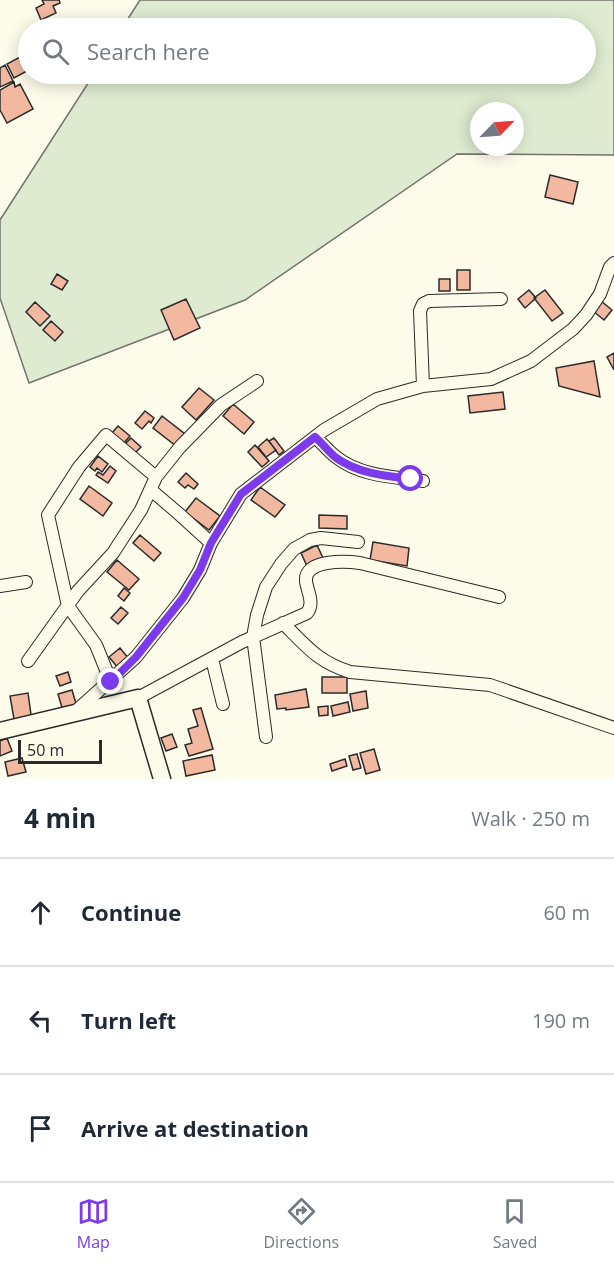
<!DOCTYPE html>
<html lang="en">
<head>
<meta charset="utf-8">
<style>
  body { margin:0; font-family:"Open Sans",sans-serif; background:#f2f2f3; color:#1f2937 }
  .compass { position:absolute; left:470px; top:102px; width:54px; height:54px; border-radius:50%; background:#fff; box-shadow:0 3px 15px #0003; rotate:65deg }
  .scale { position:absolute; left:18px; bottom:15px; width:84px; box-sizing:border-box; padding-left:6px; border:3px solid #2b2b2b; border-top:0; font-size:16px; line-height:21px; white-space:nowrap; color:#2b2b2b; -webkit-text-stroke:4px #fdfbea; paint-order:stroke }
  .stop { position:absolute; width:18px; height:18px; margin:-14px; border:4px solid #7c3aed; border-radius:50%; background:#fff }
  .stop.end { background:#7c3aed; border-color:#fff; box-shadow:0 2px 6px #0008 }
  .list { margin:0; padding:0; list-style:none }
  h2 { display:flex; justify-content:space-between; align-items:center; height:78px; margin:0; padding:0 24px; font-size:26px }
  h2 small { font-size:20px; font-weight:400; color:#747a83 }
  .list li { display:grid; grid-template-columns:39px 1fr auto; gap:18px; align-items:center; box-sizing:border-box; height:108px; padding:0 24px; border-top:2px solid #e0e1e3 }
  .list b { display:block; font-size:22px; white-space:nowrap }
  .list em { font-size:20px; font-style:normal; color:#747a83 }
  .icon { flex:none; width:33px; height:33px; fill:none; stroke:currentColor; stroke-width:2; stroke-linecap:round; stroke-linejoin:round }
  .map { position:relative; flex:none; width:614px; height:779px; overflow:hidden }
  .search { position:absolute; background:#fff; box-shadow:0 3px 15px #0003; left:18px; right:18px; top:18px; height:66px; display:flex; align-items:center; gap:15px; box-sizing:border-box; padding:0 21px; border-radius:33px; color:#747a83; font-size:22px }
  .sheet { height:402px; background:#fff }
  nav { display:flex; justify-content:space-around; align-items:center; box-sizing:border-box; height:84px; border-top:2px solid #e0e1e3; background:#fff; font-size:16px; color:#747a83 }
  nav a { display:grid; justify-items:center; gap:3px }
  nav .on { color:#7c3aed }
  .map>svg:first-child { display:block }
  .green { fill:#deebd1; stroke:#74746e; stroke-width:1.5; fill-rule:evenodd }
  .building { fill:#f2b8a0; stroke:#2b2b2b; stroke-width:1.5 }
  .lines { fill:none; stroke-linecap:round; stroke-linejoin:round }
  .minor-casing { stroke:#2b2b2b; stroke-width:14 }
  .major-casing { stroke:#2b2b2b; stroke-width:19 }
  .minor { stroke:#fdfbea; stroke-width:12 }
  .major { stroke:#fdfbea; stroke-width:16 }
  .route { stroke:#7c3aed; stroke-width:8 }
</style>
</head>
<body>
<div class="map">
<svg width="614" height="779" viewBox="0 0 614 779">
  <rect width="100%" height="100%" fill="#fdfbea"/>
  <path class="green" d="M140,0H614V155L457,154L245,300L29,383L0,298V220L94,74H586V28H122ZM479,111H515V147H479Z"/>
  <path class="building" d="M42,0H59L60,3L53,6L56,13L41,20L36,8L44,4Z
    M20,57L27,71L14,78L7,64Z
    M5,65L13,81L0,87V68Z
    M14,82L15,87L20,84L33,109L7,123L0,110V90Z
    M550,175L578,182L573,204L545,197Z
    M457,270H470V290H457Z
    M57,274L68,281L62,290L51,284Z
    M439,279H450V291H439Z
    M529,290L536,298L525,308L518,299Z
    M545,290L563,313L552,321L534,298Z
    M186,299L200,328L174,340L161,310Z
    M601,301L612,310L604,320L593,311Z
    M35,302L50,316L40,326L26,312Z
    M51,321L63,332L55,341L43,330Z
    M614,353V370L607,357Z
    M594,361L600,397L559,386L556,368Z
    M199,388L214,400L196,420L182,407Z
    M503,392L505,409L470,413L468,396Z
    M233,404L254,422L244,434L223,416Z
    M145,411L154,418L151,423L149,421L142,429L135,423Z
    M162,416L185,434L176,446L153,428Z
    M118,426L130,436L123,444L111,434Z
    M131,438L141,447L134,454L124,445Z
    M274,438L284,451L279,455L269,441Z
    M267,439L276,450L266,457L258,447Z
    M255,445L269,461L262,467L248,452Z
    M98,456L108,464L102,472L97,468L95,471L90,467Z
    M110,466L116,471L108,483L96,475L98,472L103,475Z
    M186,473L198,484L194,489L188,485L185,488L178,482Z
    M89,486L112,503L103,516L80,499Z
    M260,487L285,505L275,517L251,500Z
    M196,498L220,516L209,530L185,512Z
    M319,515L347,516V529L319,528Z
    M140,535L161,553L154,561L133,543Z
    M373,542L409,548L407,566L370,560Z
    M317,545L323,558L307,566L301,553Z
    M117,560L139,579L129,590L107,572Z
    M124,588L130,593L124,601L118,596Z
    M121,607L128,613L118,624L111,618Z
    M120,648L129,659L119,669L109,657Z
    M68,672L71,682L60,686L56,676Z
    M322,677H347V693H322Z
    M306,689L309,707L286,710V708L277,709L275,695Z
    M72,690L77,707L63,711L58,694Z
    M366,691L368,708L353,711L350,694Z
    M28,693L32,722L15,725L10,696Z
    M348,702L350,712L333,716L331,706Z
    M328,706V715L319,716L318,707Z
    M201,708L213,749L189,756L185,745L192,743L188,729L198,726L193,710Z
    M172,734L177,747L166,751L161,738Z
    M7,738L12,751L0,756V741Z
    M374,749L380,770L366,774L360,753Z
    M357,754L361,768L353,770L349,756Z
    M212,755L215,770L186,776L183,761Z
    M22,758L26,772L8,776L5,762Z
    M345,759L347,766L332,771L330,764Z"/>
  <g class="lines">
    <defs>
      <path id="minor" d="M423,386L420,311L423,304L429,301L501,299
        M315,437C322,443 328,451 336,457C360,476 393,477 423,481
        M151,490L178,513L211,543
        M0,586L26,582
        M283,623C306,646 318,662 350,672L490,685L614,728
        M212,659L223,704
        M28,661L78,591L113,553L141,510L156,477L180,447L221,405L257,381
        M111,682L96,645L68,606L48,515L79,467L106,435L156,477
        M138,698L242,642L307,613C315,603 307,591 306,581C304,559 346,561 360,563L499,597
        M75,712L136,657L183,598L200,570L211,543L241,494L324,430L377,399L423,386L491,379L531,361L573,329L586,315L600,294L610,267L614,263
        M266,737L253,637L257,615L266,587L281,564L294,549L310,540L321,538L358,542"/>
      <path id="major" d="M0,731L138,698L162,779"/>
    </defs>
    <use href="#minor" class="minor-casing"/>
    <use href="#major" class="major-casing"/>
    <use href="#minor" class="minor"/>
    <use href="#major" class="major"/>
  </g>
  <g class="lines">
    <path class="route" d="M111,682L136,657L183,598L200,570L211,543L241,494L315,437C322,443 328,451 335,457C356,473 385,476 411,479"/>
  </g>
</svg>
<svg class="compass" viewBox="-18 -18 36 36"><path d="M0-13l5 13h-10z" fill="#e53935"/><path d="M0 13l5-13h-10z" fill="#747a83"/></svg>
<div class="scale">50 m</div>
<div class="stop" style="left:411px;top:479px"></div>
<div class="stop end" style="left:111px;top:682px"></div>
<div class="search"><svg class="icon" aria-label="search" viewBox="0 0 24 24"><circle cx="10" cy="10" r="6"/><path d="M15 15l6 6"/></svg>Search here</div>
</div>
<section class="sheet">
<h2>4 min<small>Walk · 250 m</small></h2>
<ul class="list">
<li><svg class="icon" aria-label="ahead" viewBox="0 0 24 24"><path d="M12 20V5M6 11l6-6 6 6"/></svg><div><b>Continue</b></div><em>60 m</em></li>
<li><svg class="icon" aria-label="left" viewBox="0 0 24 24"><path d="M17 20v-9H6M10 6l-5 5 5 5"/></svg><div><b>Turn left</b></div><em>190 m</em></li>
<li><svg class="icon" aria-label="arrive" viewBox="0 0 24 24"><path d="M6 21V4h12l-3 4 3 4H6"/></svg><div><b>Arrive at destination</b></div></li>
</ul>
</section>
<nav>
<a class="on"><svg class="icon" aria-label="map" viewBox="0 0 24 24"><path d="M3 6l6-2 6 2 6-2v14l-6 2-6-2-6 2zM9 4v14M15 6v14"/></svg>Map</a>
<a><svg class="icon" aria-label="directions" viewBox="0 0 24 24"><path d="M12 3l9 9-9 9-9-9zM9 14v-3h6M13 9l2 2-2 2"/></svg>Directions</a>
<a><svg class="icon" aria-label="saved" viewBox="0 0 24 24"><path d="M7 4h10v16l-5-4-5 4z"/></svg>Saved</a>
</nav>
</body>
</html>
